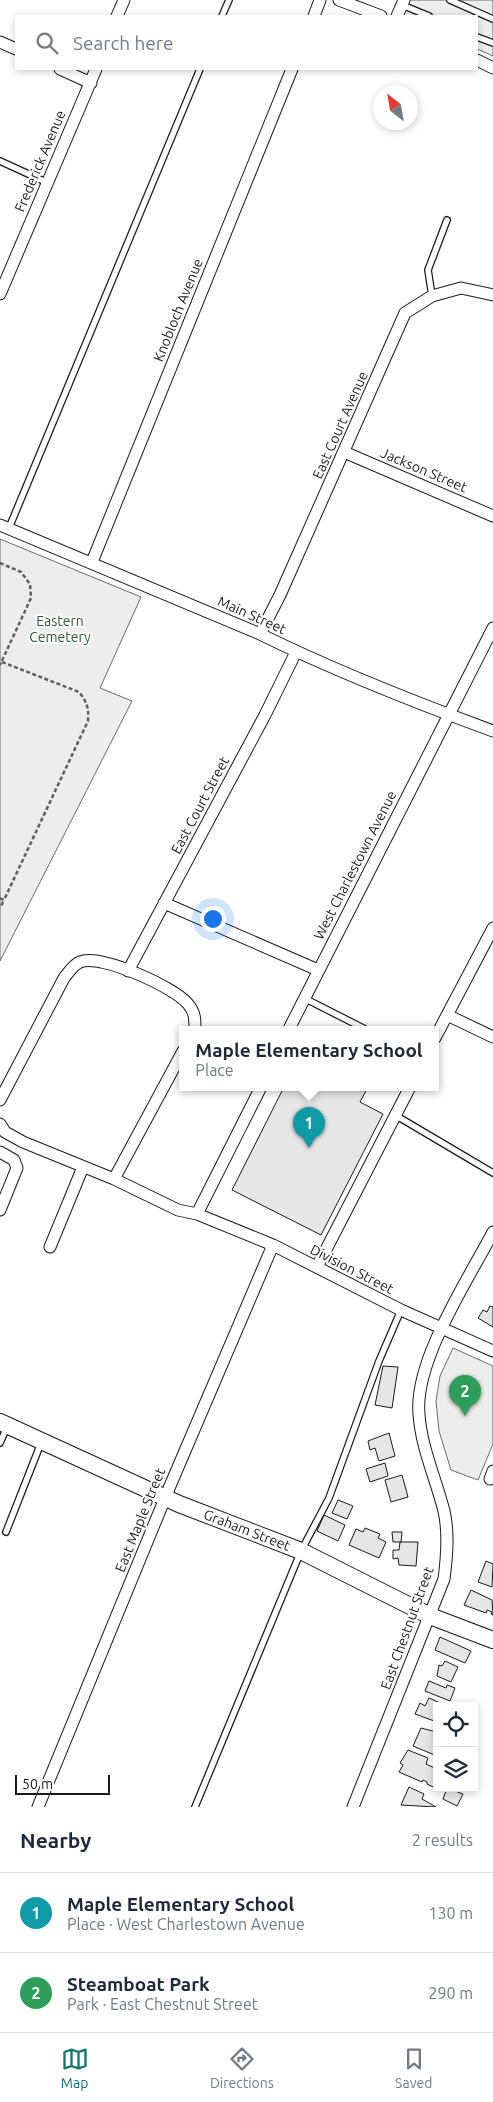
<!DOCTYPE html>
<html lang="en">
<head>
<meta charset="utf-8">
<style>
  body { margin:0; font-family:Ubuntu,sans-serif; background:#f2f2f3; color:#1f2937 }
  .controls { position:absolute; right:15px; bottom:15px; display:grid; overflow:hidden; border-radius:0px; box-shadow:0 2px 8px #0003 }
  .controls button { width:45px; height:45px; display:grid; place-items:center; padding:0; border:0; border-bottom:1px solid #e0e1e3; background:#fff; color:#1f2937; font:25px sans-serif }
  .compass { position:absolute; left:373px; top:85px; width:45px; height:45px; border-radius:50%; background:#fff; box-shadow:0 2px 8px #0003; rotate:329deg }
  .scale { position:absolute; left:15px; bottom:12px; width:95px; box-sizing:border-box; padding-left:5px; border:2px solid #1a1a1a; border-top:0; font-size:14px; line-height:18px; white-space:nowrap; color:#1a1a1a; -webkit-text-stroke:4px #fff; paint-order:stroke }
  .you { position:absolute; left:212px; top:918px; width:18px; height:18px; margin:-12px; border:4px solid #fff; border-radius:50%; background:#1a73e8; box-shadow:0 0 0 8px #1a73e833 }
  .badge { display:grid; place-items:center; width:32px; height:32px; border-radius:50%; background:#0f766e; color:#fff; font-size:16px; font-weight:700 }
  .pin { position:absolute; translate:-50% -41px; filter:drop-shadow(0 1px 2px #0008) }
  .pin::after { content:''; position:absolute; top:26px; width:18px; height:15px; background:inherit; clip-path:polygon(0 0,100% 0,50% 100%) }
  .popup { position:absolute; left:179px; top:1026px; width:260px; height:65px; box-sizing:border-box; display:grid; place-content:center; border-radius:0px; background:#fff; filter:drop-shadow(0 1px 4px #0005); font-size:16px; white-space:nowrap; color:#747a83 }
  .popup b { font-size:19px; color:#1f2937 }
  .popup::after { content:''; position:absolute; left:50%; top:100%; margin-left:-10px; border:10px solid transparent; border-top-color:#fff }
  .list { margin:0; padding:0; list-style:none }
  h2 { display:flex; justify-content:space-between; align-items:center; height:65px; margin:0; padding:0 20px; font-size:21px }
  h2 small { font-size:16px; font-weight:400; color:#747a83 }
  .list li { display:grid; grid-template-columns:32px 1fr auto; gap:15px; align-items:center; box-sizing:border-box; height:80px; padding:0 20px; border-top:1px solid #e0e1e3 }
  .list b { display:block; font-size:19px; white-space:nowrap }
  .list p { margin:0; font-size:16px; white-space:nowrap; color:#747a83 }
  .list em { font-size:16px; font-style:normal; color:#747a83 }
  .icon { flex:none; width:28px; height:28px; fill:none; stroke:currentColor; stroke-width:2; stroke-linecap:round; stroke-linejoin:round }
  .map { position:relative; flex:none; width:493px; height:1807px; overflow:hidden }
  .search { position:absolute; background:#fff; box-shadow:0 2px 8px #0003; left:15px; right:15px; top:15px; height:55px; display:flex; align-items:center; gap:12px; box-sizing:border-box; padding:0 18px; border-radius:0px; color:#747a83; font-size:19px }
  .sheet { height:225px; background:#fff }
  nav { display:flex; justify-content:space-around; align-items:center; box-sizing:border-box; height:70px; border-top:1px solid #e0e1e3; background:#fff; font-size:14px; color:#747a83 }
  nav a { display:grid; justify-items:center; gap:2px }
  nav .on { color:#0f766e }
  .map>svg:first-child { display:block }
  .built { fill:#ededed; stroke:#6a6a6a }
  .building { fill:#e6e6e6; stroke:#1a1a1a }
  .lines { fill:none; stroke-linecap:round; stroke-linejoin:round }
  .lane-casing { stroke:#1a1a1a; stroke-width:8 }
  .street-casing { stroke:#1a1a1a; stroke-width:13 }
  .secondary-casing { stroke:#1a1a1a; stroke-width:18 }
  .path { stroke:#5f5f5f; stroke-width:2.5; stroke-dasharray:4 2.5; stroke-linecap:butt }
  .lane { stroke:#fff; stroke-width:5.5 }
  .street { stroke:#fff; stroke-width:11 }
  .secondary { stroke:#fff; stroke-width:16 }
  .labels { text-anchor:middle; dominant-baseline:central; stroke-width:4; stroke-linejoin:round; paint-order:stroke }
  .street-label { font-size:14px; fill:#1a1a1a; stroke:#fff }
  .park-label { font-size:14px; fill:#2b5a34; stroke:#fff }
</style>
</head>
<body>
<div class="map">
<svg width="493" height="1807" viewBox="0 0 493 1807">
  <rect width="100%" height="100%" fill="#fff"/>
  <path class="built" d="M410,0H493V56L477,49V16H402Z
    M0,539L141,597L100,688L132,701L0,961Z
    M453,1348L493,1366V1444L478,1480L451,1470L439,1431L436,1401L440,1376Z"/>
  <path class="building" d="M284,1087H368L360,1102L383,1114L321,1235L232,1190Z
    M490,1306L493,1307V1327L478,1318L483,1310L487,1312Z
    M383,1366L398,1367L392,1408L375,1405Z
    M389,1433L395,1456L379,1461L375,1448L370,1450L368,1441Z
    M385,1463L388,1476L370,1482L366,1469Z
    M402,1475L408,1497L391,1502L385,1480Z
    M338,1500L353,1506L347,1519L332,1513Z
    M324,1515L345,1525L338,1541L317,1531Z
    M365,1528L380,1534L378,1538L386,1542L379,1558L349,1545L356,1529L363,1532Z
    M392,1532H402L401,1542H393Z
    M400,1542H418L416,1566L399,1565L398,1558L393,1559V1550H399Z
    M486,1561L493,1564L492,1587L478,1582Z
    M471,1590L492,1600L493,1615L491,1614L492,1612L487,1610L486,1613L464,1605Z
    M440,1637L471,1651L465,1663L435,1650Z
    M445,1661L458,1667L451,1682L437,1676L439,1665L442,1666Z
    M429,1681L446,1688L447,1685L455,1688L450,1701L425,1691Z
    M429,1698L447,1706H437V1722L415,1714L420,1703L425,1706Z
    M421,1728L437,1732V1756L413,1746Z
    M408,1750L428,1758L426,1764L437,1769V1778L433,1787L427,1784V1782L423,1780L422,1782L399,1772L403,1765L400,1763Z
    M409,1787L424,1794L422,1799L436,1807L401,1805Z
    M447,1788L463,1794L457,1806L443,1799Z"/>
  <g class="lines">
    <defs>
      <path id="lane" d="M450,0L493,19
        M402,5L429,16
        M222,16L229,0
        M477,37L493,43
        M0,161L48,183
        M432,296L428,270L447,220
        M9,528L200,69
        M304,998L365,1029
        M395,1115L493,1173
        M0,1443L7,1427
        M6,1532L41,1443
        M195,1807L301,1551L329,1498L379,1361L401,1310"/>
      <path id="street" d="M339,0L381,16
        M117,16L124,0
        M314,16L320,0
        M397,16L404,0
        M0,42L16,49
        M477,60L493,68
        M60,69L91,83
        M0,294L96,69
        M344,452L493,516
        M0,525L260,634C335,671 414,702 493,731
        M92,562L292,69
        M260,634L280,595L405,313L432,296L461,288L493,295
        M164,903L318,970
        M128,971L265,715L296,652
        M447,1015L493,1037
        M289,1029L493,628
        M435,1038L493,928
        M0,1100L64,978C68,973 74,964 80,962C100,953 176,988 188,1004C195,1012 195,1019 195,1029
        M0,1124L5,1132L23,1142L114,1179L178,1210L197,1214L273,1245L401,1310L493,1351
        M0,1152L14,1160L17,1168L0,1210
        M114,1179L183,1051
        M197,1214L261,1087
        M50,1247L83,1167
        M317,1267L410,1087
        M490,1479L493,1471
        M38,1807L170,1486L273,1245
        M353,1807L444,1579C447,1556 449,1533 444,1511C436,1479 421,1447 419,1414C414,1361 468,1280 493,1232"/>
      <path id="secondary" d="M0,1422L179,1504L301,1551L430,1616L493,1640"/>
    </defs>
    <use href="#lane" class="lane-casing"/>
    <use href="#street" class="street-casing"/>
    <use href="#secondary" class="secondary-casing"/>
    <path class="path" d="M0,563L21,572L30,584L31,598L0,665
      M2,662L79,692C87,702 89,708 88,721L4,900
      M0,898L4,900L0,908"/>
    <use href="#lane" class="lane"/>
    <use href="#street" class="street"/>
    <use href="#secondary" class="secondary"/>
  </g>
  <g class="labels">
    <g class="street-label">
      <text transform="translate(40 161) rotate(-67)">Frederick Avenue</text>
      <text transform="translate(178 310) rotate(-68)">Knobloch Avenue</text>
      <text transform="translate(340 425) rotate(-66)">East Court Avenue</text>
      <text transform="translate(424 470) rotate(23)">Jackson Street</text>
      <text transform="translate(252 615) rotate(24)">Main Street</text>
      <text transform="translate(200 805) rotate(-62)">East Court Street</text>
      <text transform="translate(355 865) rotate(-63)">West Charlestown Avenue</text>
      <text transform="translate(352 1269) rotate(27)">Division Street</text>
      <text transform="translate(140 1520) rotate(-68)">East Maple Street</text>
      <text transform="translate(247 1530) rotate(21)">Graham Street</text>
      <text transform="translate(407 1628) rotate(-70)">East Chestnut Street</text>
    </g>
    <g class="park-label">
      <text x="60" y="621">Eastern<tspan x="60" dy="16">Cemetery</tspan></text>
    </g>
  </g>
</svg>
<div class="controls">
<button><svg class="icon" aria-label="locate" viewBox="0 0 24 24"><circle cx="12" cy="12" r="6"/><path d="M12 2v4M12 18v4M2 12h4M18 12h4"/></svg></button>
<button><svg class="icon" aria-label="layers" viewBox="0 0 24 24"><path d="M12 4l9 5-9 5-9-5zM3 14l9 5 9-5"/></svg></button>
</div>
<svg class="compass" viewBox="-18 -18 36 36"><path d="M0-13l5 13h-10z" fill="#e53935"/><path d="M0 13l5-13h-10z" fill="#747a83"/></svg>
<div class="scale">50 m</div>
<div class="you"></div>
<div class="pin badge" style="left:309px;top:1148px;background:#0f9aa8">1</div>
<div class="popup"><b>Maple Elementary School</b>Place</div>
<div class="pin badge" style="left:465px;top:1416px;background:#2e9e5b">2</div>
<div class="search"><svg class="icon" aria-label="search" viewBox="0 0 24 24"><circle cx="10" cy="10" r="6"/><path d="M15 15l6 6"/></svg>Search here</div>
</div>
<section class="sheet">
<h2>Nearby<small>2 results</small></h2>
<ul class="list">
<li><span class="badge" style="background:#0f9aa8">1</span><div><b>Maple Elementary School</b><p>Place · West Charlestown Avenue</p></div><em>130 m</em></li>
<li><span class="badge" style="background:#2e9e5b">2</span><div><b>Steamboat Park</b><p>Park · East Chestnut Street</p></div><em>290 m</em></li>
</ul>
</section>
<nav>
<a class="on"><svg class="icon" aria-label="map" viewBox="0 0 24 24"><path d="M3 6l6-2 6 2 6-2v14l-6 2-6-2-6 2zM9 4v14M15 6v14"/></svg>Map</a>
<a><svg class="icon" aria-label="directions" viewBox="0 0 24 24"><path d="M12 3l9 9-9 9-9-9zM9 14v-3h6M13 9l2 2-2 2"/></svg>Directions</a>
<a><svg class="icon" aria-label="saved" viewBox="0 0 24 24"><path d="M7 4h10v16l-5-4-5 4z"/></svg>Saved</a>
</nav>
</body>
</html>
